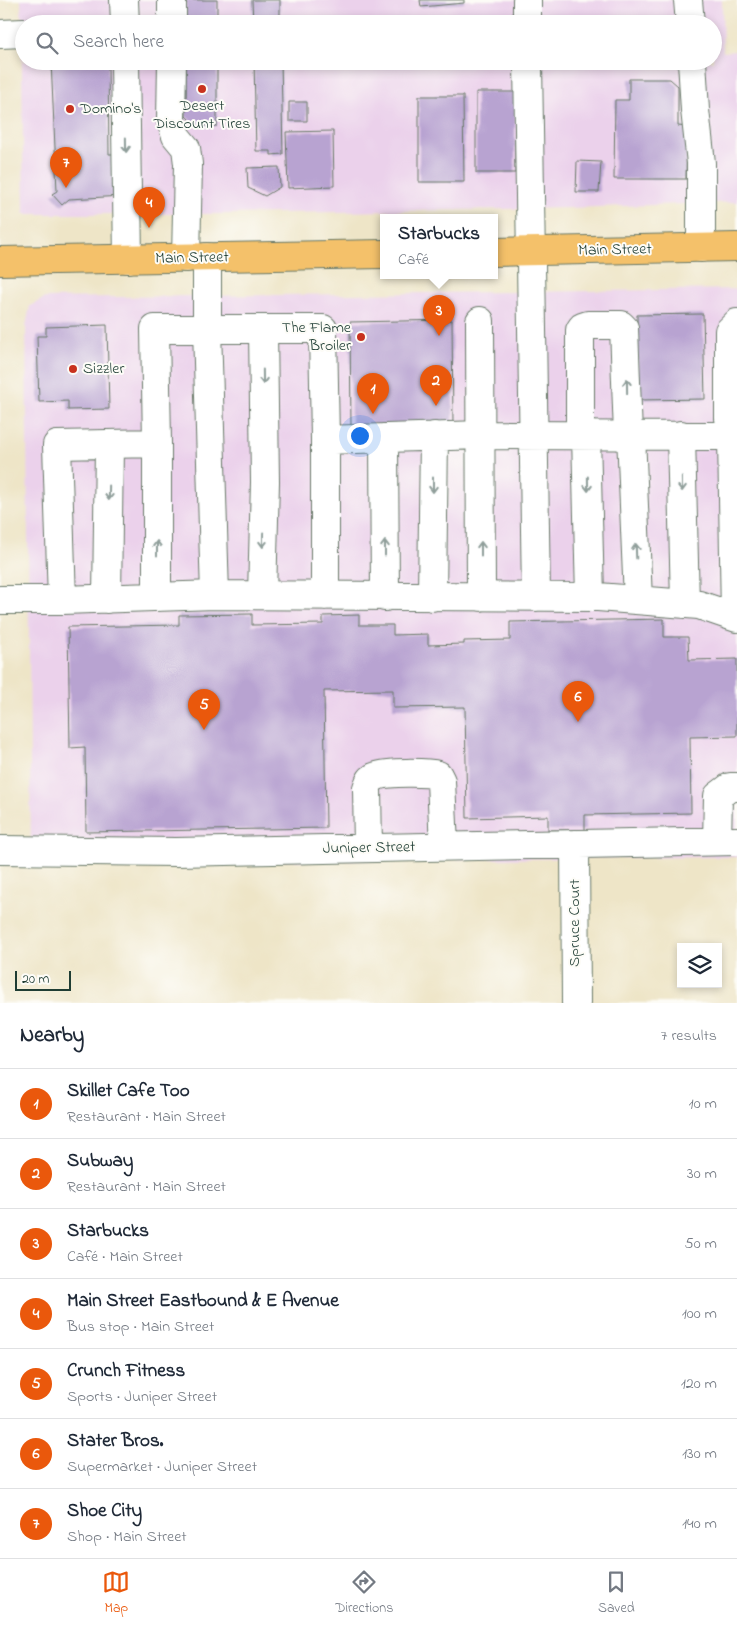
<!DOCTYPE html>
<html lang="en">
<head>
<meta charset="utf-8">
<style>
  body { margin:0; font-family:"Indie Flower",sans-serif; background:#f6f6f7; color:#1f2937 }
  .controls { position:absolute; right:15px; bottom:15px; display:grid; overflow:hidden; border-radius:0px; box-shadow:0 2px 8px #0003 }
  .controls button { width:45px; height:45px; display:grid; place-items:center; padding:0; border:0; border-bottom:1px solid #e0e1e3; background:#fff; color:#1f2937; font:25px sans-serif }
  .scale { position:absolute; left:15px; bottom:12px; width:56px; box-sizing:border-box; padding-left:5px; border:2px solid #1f3d34; border-top:0; font-size:14px; line-height:18px; white-space:nowrap; color:#1f3d34; -webkit-text-stroke:4px #fdfcf7; paint-order:stroke }
  .you { position:absolute; left:359px; top:435px; width:18px; height:18px; margin:-12px; border:4px solid #fff; border-radius:50%; background:#1a73e8; box-shadow:0 0 0 8px #1a73e833 }
  .badge { display:grid; place-items:center; width:32px; height:32px; border-radius:50%; background:#ea580c; color:#fff; font-size:16px; font-weight:700 }
  .pin { position:absolute; translate:-50% -41px; filter:drop-shadow(0 1px 2px #0008) }
  .pin::after { content:''; position:absolute; top:26px; width:18px; height:15px; background:inherit; clip-path:polygon(0 0,100% 0,50% 100%) }
  .popup { position:absolute; left:380px; top:214px; width:118px; height:65px; box-sizing:border-box; display:grid; place-content:center; border-radius:0px; background:#fff; filter:drop-shadow(0 1px 4px #0005); font-size:16px; white-space:nowrap; color:#747a83 }
  .popup b { font-size:19px; color:#1f2937 }
  .popup::after { content:''; position:absolute; left:50%; top:100%; margin-left:-10px; border:10px solid transparent; border-top-color:#fff }
  .list { margin:0; padding:0; list-style:none }
  h2 { display:flex; justify-content:space-between; align-items:center; height:65px; margin:0; padding:0 20px; font-size:21px }
  h2 small { font-size:16px; font-weight:400; color:#747a83 }
  .list li { display:grid; grid-template-columns:32px 1fr auto; gap:15px; align-items:center; box-sizing:border-box; height:70px; padding:0 20px; border-top:1px solid #e0e1e3 }
  .list b { display:block; font-size:19px; white-space:nowrap }
  .list p { margin:0; font-size:16px; white-space:nowrap; color:#747a83 }
  .list em { font-size:16px; font-style:normal; color:#747a83 }
  .icon { flex:none; width:28px; height:28px; fill:none; stroke:currentColor; stroke-width:2; stroke-linecap:round; stroke-linejoin:round }
  .map { position:relative; flex:none; width:737px; height:1003px; overflow:hidden }
  .search { position:absolute; background:#fff; box-shadow:0 2px 8px #0003; left:15px; right:15px; top:15px; height:55px; display:flex; align-items:center; gap:12px; box-sizing:border-box; padding:0 18px; border-radius:28px; color:#747a83; font-size:19px }
  .sheet { height:555px; background:#fff }
  nav { display:flex; justify-content:space-around; align-items:center; box-sizing:border-box; height:70px; border-top:1px solid #e0e1e3; background:#fff; font-size:14px; color:#747a83 }
  nav a { display:grid; justify-items:center; gap:2px }
  nav .on { color:#ea580c }
  .map>svg:first-child { display:block }
  .built { fill:#ebd1eb; fill-rule:evenodd }
  .building { fill:#b8a3d1 }
  .lines { fill:none; stroke-linecap:round; stroke-linejoin:round }
  .minor-casing { stroke:#677867; stroke-width:30 }
  .major-casing { stroke:#677867; stroke-width:30 }
  .minor { stroke:#fff; stroke-width:28 }
  .major { stroke:#f4c16a; stroke-width:28 }
  .oneway { stroke:#8f9e9a }
  .poi-dot { fill:#c8321e; stroke:#fdfcf7; stroke-width:2 }
  .labels { text-anchor:middle; dominant-baseline:central; stroke-width:4; stroke-linejoin:round; paint-order:stroke }
  .poi-label { font-size:16px; fill:#1f3d34; stroke:#fdfcf7; text-anchor:start }
  .street-label { font-size:16px; fill:#1f3d34; stroke:#fdfcf7 }
</style>
</head>
<body>
<div class="map">
<svg width="737" height="1003" viewBox="0 0 737 1003">
  <rect width="100%" height="100%" fill="#fdfcf7"/>
  <filter id="ink" filterUnits="userSpaceOnUse"><feTurbulence type="fractalNoise" baseFrequency=".02" numOctaves="2"/><feDisplacementMap in="SourceGraphic" scale="10" xChannelSelector="R" yChannelSelector="G"/><feConvolveMatrix kernelMatrix="1 2 1 2 8 2 1 2 1" color-interpolation-filters="sRGB"/></filter>
  <filter id="wash" filterUnits="userSpaceOnUse"><feTurbulence type="fractalNoise" baseFrequency=".0096" numOctaves="4" result="noise"/><feDisplacementMap in="SourceGraphic" scale="20" xChannelSelector="R" yChannelSelector="G"/><feGaussianBlur stdDeviation="1.12" result="paint"/><feColorMatrix in="noise" values="0 0 0 0 0 0 0 0 0 0 0 0 0 0 0 0 0 1.4 0 .05"/><feComposite in="paint" operator="in"/></filter>
  <g filter="url(#wash)">
    <rect width="100%" height="100%" fill="#eee5c7"/>
    <path class="built" d="M21,0H722L723,52L737,51V202L570,208L226,214H24ZM24,24H713V61H24Z
      M737,289V857L31,863L26,326L30,306L45,298Z"/>
    <g id="blocks">
      <path class="building" d="M186,0H217V24H186Z
        M252,0H280V24H253Z
        M420,0H464V3L421,7Z
        M51,61H108L109,154H122V196L69,199L62,205L52,194L57,191Z
        M186,61H217V126H196L186,116Z
        M254,61H281L283,154L271,155V151H256Z
        M629,79H670L678,86V126L687,127L686,179H614L615,100H629Z
        M476,92H515V173H476Z
        M419,96H463L464,182H419Z
        M289,102H307V121H289Z
        M333,131L334,186L288,188L286,132Z
        M577,161L601,162L599,192H576Z
        M279,167L280,187L265,196L248,188L247,168Z
        M703,314L705,399L638,400L637,315Z
        M452,320L453,425L351,427L350,322Z
        M107,325L109,409L68,410V401L39,402L37,336H46V327Z
        M252,614V625L323,624V616L359,615V625H393V635L428,634V645L464,644V641L510,640V622L664,619V637H688L689,660L737,659V736L690,737L691,813L585,815V830H548V816L467,818L465,707L393,708V690L324,691L326,828L86,832L85,747L70,748L68,627L179,625V615Z"/>
    </g>
  </g>
  <g filter="url(#ink)">
    <use href="#blocks" fill-opacity="0" stroke="#677867" stroke-width="1"/>
    <g class="lines">
      <defs>
        <path id="minor" d="M124,0L125,24
          M527,0V24
          M688,0L690,24
          M172,24V0
          M0,34L24,33
          M125,61L128,259
          M172,61L171,121L176,136L186,148L188,164L186,258
          M528,61L536,597
          M692,61L695,110L701,163V248
          M207,257V329L215,595L598,597L699,605L737,618
          M480,321L481,597
          M580,435V330L582,327L588,325H621L624,328L628,435
          M586,435L590,597
          M631,435L638,600
          M681,435L685,604
          M384,438L385,597
          M262,595L265,482L263,329
          M325,596V440
          M157,597V443L155,329H323L325,440L481,435L737,436
          M432,597L434,436
          M107,599L109,445
          M0,600H62L215,595
          M62,600L57,445L157,443
          M735,617L732,436L729,418V331L737,323
          M717,841L718,796L730,787H737
          M575,844L576,1003
          M368,848L367,788C369,782 370,778 377,776C387,772 427,772 438,775L441,781L444,846
          M0,850L176,852L737,841"/>
        <path id="major" d="M494,252L737,247
          M0,261L384,254"/>
      </defs>
      <use href="#minor" class="minor-casing"/>
      <use href="#major" class="major-casing"/>
      <use href="#minor" class="minor"/>
      <use href="#major" class="major"/>
    </g>
    <defs><path id="oneway-shaft" d="M-6 0H5M1.5-3L5.5 0L1.5 3" fill="none" stroke-width="1.6" stroke-linecap="round" stroke-linejoin="round" transform="scale(1.25)"/></defs>
    <g class="oneway">
      <use href="#oneway-shaft" transform="translate(126 145) rotate(89)"/>
      <use href="#oneway-shaft" transform="translate(263 377) rotate(89)"/>
      <use href="#oneway-shaft" transform="translate(627 386) rotate(-91)"/>
      <use href="#oneway-shaft" transform="translate(588 484) rotate(89)"/>
      <use href="#oneway-shaft" transform="translate(682 484) rotate(89)"/>
      <use href="#oneway-shaft" transform="translate(433 485) rotate(90)"/>
      <use href="#oneway-shaft" transform="translate(109 493) rotate(91)"/>
      <use href="#oneway-shaft" transform="translate(263 540) rotate(91)"/>
      <use href="#oneway-shaft" transform="translate(157 548) rotate(-90)"/>
      <use href="#oneway-shaft" transform="translate(385 548) rotate(-90)"/>
      <use href="#oneway-shaft" transform="translate(481 549) rotate(-90)"/>
      <use href="#oneway-shaft" transform="translate(636 551) rotate(-92)"/>
    </g>
  </g>
  <g class="poi-dot">
    <circle cx="202" cy="89" r="5"/>
    <circle cx="70" cy="109" r="5"/>
    <circle cx="361" cy="337" r="5"/>
    <circle cx="73" cy="369" r="5"/>
  </g>
  <g class="labels">
    <g class="poi-label">
      <text x="202" y="106" text-anchor="middle">Desert<tspan x="202" dy="18">Discount Tires</tspan></text>
      <text x="80" y="109">Domino's</text>
      <text x="351" y="328" text-anchor="end">The Flame<tspan x="351" dy="18">Broiler</tspan></text>
      <text x="83" y="369">Sizzler</text>
    </g>
    <g class="street-label">
      <text transform="translate(615 250) rotate(-1)">Main Street</text>
      <text transform="translate(192 258) rotate(-1)">Main Street</text>
      <text transform="translate(369 848) rotate(-1)">Juniper Street</text>
      <text transform="translate(575 923) rotate(-90)">Spruce Court</text>
    </g>
  </g>
</svg>
<div class="controls">
<button><svg class="icon" aria-label="layers" viewBox="0 0 24 24"><path d="M12 4l9 5-9 5-9-5zM3 14l9 5 9-5"/></svg></button>
</div>
<div class="scale">20 m</div>
<div class="you"></div>
<div class="pin badge" style="left:373px;top:414px">1</div>
<div class="pin badge" style="left:436px;top:406px">2</div>
<div class="pin badge" style="left:439px;top:336px">3</div>
<div class="popup"><b>Starbucks</b>Café</div>
<div class="pin badge" style="left:149px;top:228px">4</div>
<div class="pin badge" style="left:204px;top:730px">5</div>
<div class="pin badge" style="left:578px;top:722px">6</div>
<div class="pin badge" style="left:66px;top:188px">7</div>
<div class="search"><svg class="icon" aria-label="search" viewBox="0 0 24 24"><circle cx="10" cy="10" r="6"/><path d="M15 15l6 6"/></svg>Search here</div>
</div>
<section class="sheet">
<h2>Nearby<small>7 results</small></h2>
<ul class="list">
<li><span class="badge">1</span><div><b>Skillet Cafe Too</b><p>Restaurant · Main Street</p></div><em>10 m</em></li>
<li><span class="badge">2</span><div><b>Subway</b><p>Restaurant · Main Street</p></div><em>30 m</em></li>
<li><span class="badge">3</span><div><b>Starbucks</b><p>Café · Main Street</p></div><em>50 m</em></li>
<li><span class="badge">4</span><div><b>Main Street Eastbound &amp; E Avenue</b><p>Bus stop · Main Street</p></div><em>100 m</em></li>
<li><span class="badge">5</span><div><b>Crunch Fitness</b><p>Sports · Juniper Street</p></div><em>120 m</em></li>
<li><span class="badge">6</span><div><b>Stater Bros.</b><p>Supermarket · Juniper Street</p></div><em>130 m</em></li>
<li><span class="badge">7</span><div><b>Shoe City</b><p>Shop · Main Street</p></div><em>140 m</em></li>
</ul>
</section>
<nav>
<a class="on"><svg class="icon" aria-label="map" viewBox="0 0 24 24"><path d="M3 6l6-2 6 2 6-2v14l-6 2-6-2-6 2zM9 4v14M15 6v14"/></svg>Map</a>
<a><svg class="icon" aria-label="directions" viewBox="0 0 24 24"><path d="M12 3l9 9-9 9-9-9zM9 14v-3h6M13 9l2 2-2 2"/></svg>Directions</a>
<a><svg class="icon" aria-label="saved" viewBox="0 0 24 24"><path d="M7 4h10v16l-5-4-5 4z"/></svg>Saved</a>
</nav>
</body>
</html>
